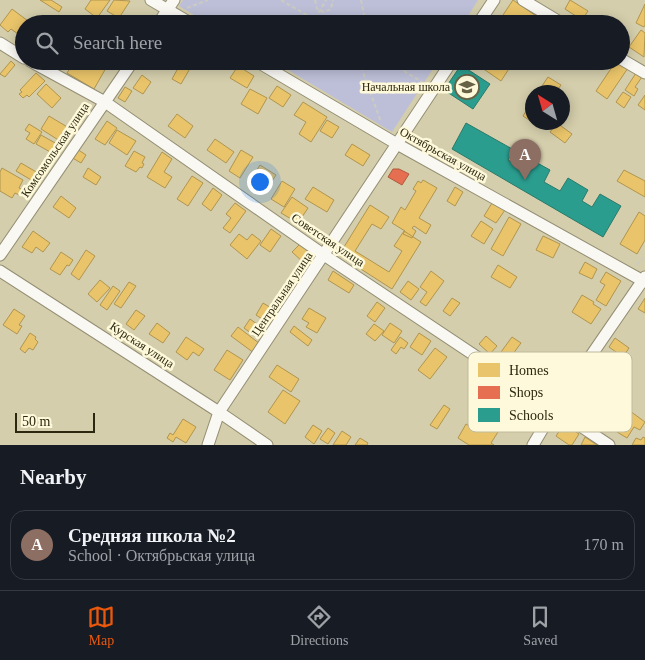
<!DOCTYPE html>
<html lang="en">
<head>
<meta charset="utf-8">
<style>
  body { margin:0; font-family:"Times New Roman",serif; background:#242831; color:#f1f3f6 }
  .compass { position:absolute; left:525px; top:85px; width:45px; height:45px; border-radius:50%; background:#171b24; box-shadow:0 2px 12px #0003; rotate:323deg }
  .scale { position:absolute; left:15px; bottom:12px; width:80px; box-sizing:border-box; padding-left:5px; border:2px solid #2c280f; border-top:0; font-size:14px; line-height:18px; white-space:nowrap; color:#2c280f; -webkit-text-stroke:4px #fef9db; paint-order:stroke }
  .you { position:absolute; left:259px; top:181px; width:18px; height:18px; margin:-12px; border:4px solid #fff; border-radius:50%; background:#1a73e8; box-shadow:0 0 0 8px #1a73e833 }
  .badge { display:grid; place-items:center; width:32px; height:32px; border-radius:50%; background:#ea580c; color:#fff; font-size:16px; font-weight:700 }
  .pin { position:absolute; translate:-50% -41px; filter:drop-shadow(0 1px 2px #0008) }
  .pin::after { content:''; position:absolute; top:26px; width:18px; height:15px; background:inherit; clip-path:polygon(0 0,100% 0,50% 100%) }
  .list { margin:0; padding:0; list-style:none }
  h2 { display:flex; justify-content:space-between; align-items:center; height:65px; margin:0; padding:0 20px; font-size:21px }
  h2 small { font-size:16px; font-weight:400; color:#9ea1a6 }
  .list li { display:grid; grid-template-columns:32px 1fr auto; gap:15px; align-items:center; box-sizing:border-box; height:70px; margin:0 10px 10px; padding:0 10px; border:1px solid #363941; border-radius:15px }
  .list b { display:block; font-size:19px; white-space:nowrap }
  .list p { margin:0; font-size:16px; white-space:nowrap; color:#9ea1a6 }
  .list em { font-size:16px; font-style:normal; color:#9ea1a6 }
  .icon { flex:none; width:28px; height:28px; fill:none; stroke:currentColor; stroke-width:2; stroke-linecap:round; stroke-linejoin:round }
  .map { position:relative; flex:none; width:645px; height:445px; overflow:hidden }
  .search { position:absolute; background:#171b24; box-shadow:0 2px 12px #0003; left:15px; right:15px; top:15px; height:55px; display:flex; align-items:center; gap:12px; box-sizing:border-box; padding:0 18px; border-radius:28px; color:#9ea1a6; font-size:19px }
  .sheet { height:145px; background:#171b24 }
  nav { display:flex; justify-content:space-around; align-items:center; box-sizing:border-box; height:70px; border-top:1px solid #363941; background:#171b24; font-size:14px; color:#9ea1a6 }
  nav a { display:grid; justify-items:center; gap:2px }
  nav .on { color:#ea580c }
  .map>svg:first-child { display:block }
  .built { fill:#d7cd98 }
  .green { fill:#bdbfd8 }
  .homes { fill:#e9c46a; stroke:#b0954f }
  .shops { fill:#e76f51; stroke:#af5a3d }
  .schools { fill:#2a9d8f; stroke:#2b7a69 }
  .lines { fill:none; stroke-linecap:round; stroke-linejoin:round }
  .minor-casing { stroke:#938e73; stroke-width:13 }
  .path { stroke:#cccbc0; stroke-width:2; stroke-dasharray:4 2.5; stroke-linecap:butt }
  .minor { stroke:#f9f8f3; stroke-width:11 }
  .labels { text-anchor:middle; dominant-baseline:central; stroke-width:5; stroke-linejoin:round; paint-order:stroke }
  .poi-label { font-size:12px; fill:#2c280f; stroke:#fef9db; text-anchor:end }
  .street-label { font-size:12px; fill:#2c280f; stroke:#fef9db }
  .key { fill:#fef9db; stroke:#bfba9e; stroke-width:1 }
  .key-label { font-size:14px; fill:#2c280f }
</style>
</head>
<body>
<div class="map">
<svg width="645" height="445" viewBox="0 0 645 445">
  <rect width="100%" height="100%" fill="#d4ceac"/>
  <path class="built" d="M195,61H217L211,70Z"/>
  <path class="green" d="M183,0H478L463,24H209L179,6Z
    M273,61H438L392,132Z"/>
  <path class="homes" d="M40,0H51L62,7L59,12Z
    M91,0H110L97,18L85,9Z
    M114,0L130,1L119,18L107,11Z
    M513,0L542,20L539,24H497Z
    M570,0L588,11L582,20L565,9Z
    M645,4V25L644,27L636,23Z
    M12,9L28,21L24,24V27L18,34L11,29L8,32L0,25Z
    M58,15L72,24H52Z
    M641,30L645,33L644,57L629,47Z
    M621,34L628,39L624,45L621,43Z
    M11,61L15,65L5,77L0,74Z
    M75,61H110L94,89L67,73Z
    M182,61L192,65L181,84L172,79Z
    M472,61H514L501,81Z
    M616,61L628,68L607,99L596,91Z
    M238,66L254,76L247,88L230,78Z
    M36,73L45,81L29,97L27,95L23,98L19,94L22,92L20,90Z
    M636,73L642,77L635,87L638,89L634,96L625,90Z
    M142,75L151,82L143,94L133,88Z
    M548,77L561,85L556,92H538Z
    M46,84L61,98L52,108L37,94Z
    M277,86L291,95L283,107L269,98Z
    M125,87L132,91L125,102L118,98Z
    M250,89L267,98L258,114L241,104Z
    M623,92L631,97L624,108L616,102Z
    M645,95V110L638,105Z
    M532,101V122L523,116Z
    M303,102L327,117L311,142L299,134L306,122L294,115Z
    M177,114L193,126L185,138L168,126Z
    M49,116L69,128L60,141L41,129Z
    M327,120L339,127L332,138L320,131Z
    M107,121L117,128L105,145L95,139Z
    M557,123L572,134L565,143L550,132Z
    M29,124L42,132L34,144L26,139L30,133L25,130Z
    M117,130L136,141L127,155L109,143Z
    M41,135L57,144L52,153L36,144Z
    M215,139L234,152L226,163L207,150Z
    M352,144L370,155L363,166L345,155Z
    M77,149L86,155L81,163L71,157Z
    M241,150L253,157L240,178L229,171Z
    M134,151L145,157L142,163L144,164L142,168L140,167L136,172L125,166Z
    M162,152L172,159L164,172L172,177L165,188L147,177Z
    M21,163L38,173L33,181L16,171Z
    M260,165L276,175L266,190L250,180Z
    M2,168L23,180L19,188L23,190L19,195L15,193L12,198L0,191V172Z
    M88,168L101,177L96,185L83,177Z
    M624,170L645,181V197L617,181Z
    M192,176L203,183L188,206L177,199Z
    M423,180L437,188L419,218L431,225L426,234L414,226L412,228L416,231L412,238L403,234L405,231L392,223L401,207L405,210L416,191L413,189L418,181L421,183Z
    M282,181L295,189L284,207L271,199Z
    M313,187L334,200L327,212L305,199Z
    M455,187L463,192L455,206L447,201Z
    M213,188L222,195L211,211L202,204Z
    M61,196L76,208L69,218L53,207Z
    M292,197L308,208L298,223L281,213Z
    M235,203L246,211L230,233L223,228L231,218L226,214Z
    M492,203L505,210L496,223L484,216Z
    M370,205L389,217L381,229L372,224L355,251L389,272L402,251L394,246L404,231L421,242L392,289L339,255Z
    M639,212L645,216V240L637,254L620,244Z
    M509,217L521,224L503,256L491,249Z
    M481,221L493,229L484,244L471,236Z
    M271,229L281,236L270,252L260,245Z
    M33,231L50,243L43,252L36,247L32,253L22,247Z
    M239,234L247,240L252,234L261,241L247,259L230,245Z
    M543,236L560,244L553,258L536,250Z
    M300,244L310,253L303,262L292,252Z
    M86,250L95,256L79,280L71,274Z
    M61,252L73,260L69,266L67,265L60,275L50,269Z
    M585,262L597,269L592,279L579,273Z
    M498,265L517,277L510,288L491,277Z
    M333,271L354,285L349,293L328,280Z
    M431,271L444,281L426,306L420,302L427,292L420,287Z
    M606,272L621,281L606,306L596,300L605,285L600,282Z
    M100,280L110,288L97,302L88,294Z
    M408,281L419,289L411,300L400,292Z
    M129,282L136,286L121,308L114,304Z
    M113,286L120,291L107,310L100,305Z
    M582,295L594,302L593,304L601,309L591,324L572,312Z
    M452,298L460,303L450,316L443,311Z
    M645,298V313L638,309Z
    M377,302L385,308L375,322L367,316Z
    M263,303L278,312L270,324L256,315Z
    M309,308L326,318L317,333L306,327L309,323L302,319Z
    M14,309L25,316L19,325L22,326L17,334L3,325Z
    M136,310L145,316L134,330L126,324Z
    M250,319L265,330L259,339L244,328Z
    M157,323L170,333L163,343L149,334Z
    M390,323L402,331L394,343L382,335Z
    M374,324L384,331L375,341L366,334Z
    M294,326L312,340L308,346L290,332Z
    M238,327L260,344L254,353L231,336Z
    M30,333L36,337L35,339L38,342L33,350L29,348L25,353L20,349Z
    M419,333L431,341L422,355L410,347Z
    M486,336L497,346L490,354L479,344Z
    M186,337L204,349L199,356L193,352L187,360L176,352Z
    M400,337L408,343L404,349L401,347L396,354L391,350Z
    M512,337L521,343L510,358L501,352Z
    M615,338L629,348L623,357L609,347Z
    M435,348L447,357L430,379L418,370Z
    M227,350L243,360L230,380L214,370Z
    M277,365L299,379L291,392L269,377Z
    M507,384L522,394L491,443L494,445H469L458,438L466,424L478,431Z
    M283,390L300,401L285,424L268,412Z
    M444,405L450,409L437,429L430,425Z
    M630,411L645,422L640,430L634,427L627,438L617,432Z
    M183,419L196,427L186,443L176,437L173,442L167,438L170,433L173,435Z
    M564,424L579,434L572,445H569L556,436Z
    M313,425L322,431L314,444L305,437Z
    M328,428L335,433L328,444L320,439Z
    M342,431L351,437L346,445H333Z
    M585,437L597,445H581Z
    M643,437L645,438V445H632L636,438L641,440Z
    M360,438L368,443L367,445H355Z"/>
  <path class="shops" d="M393,169H399L409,174L402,185L388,177Z"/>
  <path class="schools" d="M461,65L490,84L473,109L444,90Z
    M466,123L514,150L508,160L526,170L532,160L550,170L544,182L560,191L568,178L588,190L582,201L592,207L600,194L621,206L603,237L452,149Z"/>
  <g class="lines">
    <defs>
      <path id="minor" d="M151,0L192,24
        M523,0L563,24
        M158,24L174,0
        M478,24L494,0
        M0,43L24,58
        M621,59L645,73
        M30,61L105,102L324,255L609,445
        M256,61L397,144L645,282
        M0,255L133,61
        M0,271L219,412L267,445
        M208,445L219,412L452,61
        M533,445L555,408L645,277"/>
    </defs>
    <use href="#minor" class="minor-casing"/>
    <path class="path" d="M281,0L322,24
      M315,0L317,9L324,12L331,9L333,0
      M361,0L366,24
      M187,8L208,0
      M312,24L326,0
      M359,61L381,122
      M387,61L424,83
      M637,265L645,256"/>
    <use href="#minor" class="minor"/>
  </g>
  <defs>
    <symbol id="school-ring" viewBox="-11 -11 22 22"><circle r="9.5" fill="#fef9db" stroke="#676246" stroke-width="1.5"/><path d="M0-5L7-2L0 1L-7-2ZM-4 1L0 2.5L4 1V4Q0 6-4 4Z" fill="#676246"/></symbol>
  </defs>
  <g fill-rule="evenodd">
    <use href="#school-ring" x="453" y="73" width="28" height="28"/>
  </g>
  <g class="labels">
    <g class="poi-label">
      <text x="450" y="87">Начальная школа</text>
    </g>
    <g class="street-label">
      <text transform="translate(55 150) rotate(-56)">Комсомольская улица</text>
      <text transform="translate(443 154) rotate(29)">Октябрьская улица</text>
      <text transform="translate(328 240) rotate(34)">Советская улица</text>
      <text transform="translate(282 294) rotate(-56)">Центральная улица</text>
      <text transform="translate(142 345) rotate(33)">Курская улица</text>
    </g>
  </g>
  <rect x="468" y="352" width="164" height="80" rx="8" class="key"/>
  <rect x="478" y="363" width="22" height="14" fill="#e9c46a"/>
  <rect x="478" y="386" width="22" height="13" fill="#e76f51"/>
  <rect x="478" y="408" width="22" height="14" fill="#2a9d8f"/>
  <g class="key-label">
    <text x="509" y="375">Homes</text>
    <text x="509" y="397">Shops</text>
    <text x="509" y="420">Schools</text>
  </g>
</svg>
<svg class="compass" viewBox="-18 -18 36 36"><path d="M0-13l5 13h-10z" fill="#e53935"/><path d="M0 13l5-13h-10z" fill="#9ea1a6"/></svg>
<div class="scale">50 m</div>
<div class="you"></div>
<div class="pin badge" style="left:525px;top:180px;background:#8d6e63">A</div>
<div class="search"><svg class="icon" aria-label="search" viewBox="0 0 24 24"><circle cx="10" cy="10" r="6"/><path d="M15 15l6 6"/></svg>Search here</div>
</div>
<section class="sheet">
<h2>Nearby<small></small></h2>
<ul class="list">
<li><span class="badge" style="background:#8d6e63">A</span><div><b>Средняя школа №2</b><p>School · Октябрьская улица</p></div><em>170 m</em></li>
</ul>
</section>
<nav>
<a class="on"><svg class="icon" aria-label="map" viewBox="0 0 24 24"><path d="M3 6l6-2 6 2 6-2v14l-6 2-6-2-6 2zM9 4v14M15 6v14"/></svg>Map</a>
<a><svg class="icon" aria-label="directions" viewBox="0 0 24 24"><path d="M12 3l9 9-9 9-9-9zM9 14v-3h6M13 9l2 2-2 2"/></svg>Directions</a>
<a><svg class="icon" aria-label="saved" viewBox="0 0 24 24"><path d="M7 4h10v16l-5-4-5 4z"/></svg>Saved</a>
</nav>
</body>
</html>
